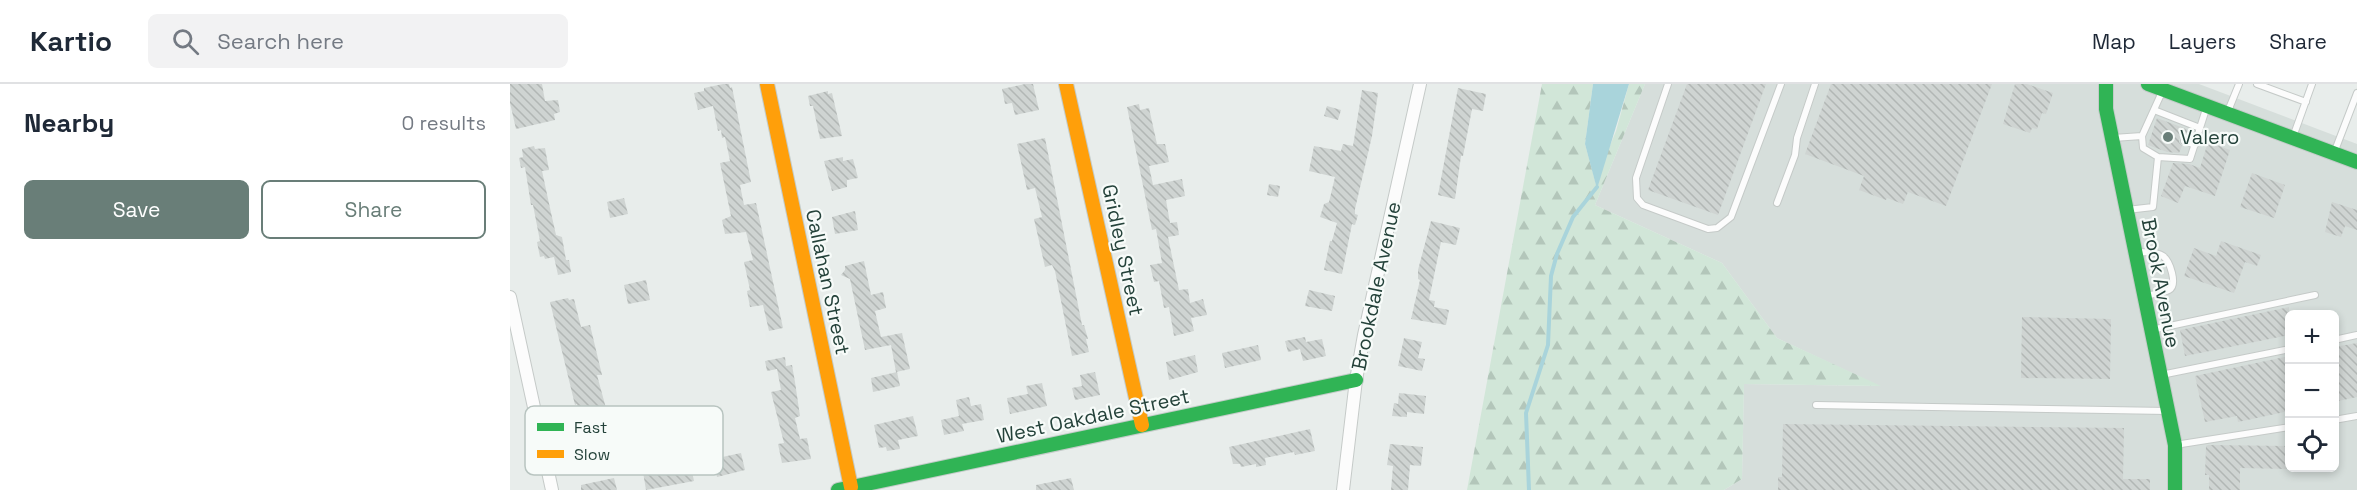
<!DOCTYPE html>
<html lang="en">
<head>
<meta charset="utf-8">
<style>
  body { margin:0; font-family:"Space Grotesk",sans-serif; background:#f2f2f3; color:#1f2937 }
  .controls { position:absolute; right:18px; bottom:18px; display:grid; overflow:hidden; border-radius:9px; box-shadow:0 3px 9px #0003 }
  .controls button { width:54px; height:54px; display:grid; place-items:center; padding:0; border:0; border-bottom:2px solid #e0e1e3; background:#fff; color:#1f2937; font:30px sans-serif }
  .list { margin:0; padding:0; list-style:none }
  h2 { display:flex; justify-content:space-between; align-items:center; height:78px; margin:0; padding:0 24px; font-size:26px }
  h2 small { font-size:20px; font-weight:400; color:#747a83 }
  .actions { display:flex; gap:12px; padding:18px 24px }
  .actions a { flex:1; padding:14px 0; border:2px solid #697e78; border-radius:9px; text-align:center; font-size:21px; color:#697e78 }
  .actions .main { background:#697e78; color:#fff }
  .icon { flex:none; width:33px; height:33px; fill:none; stroke:currentColor; stroke-width:2; stroke-linecap:round; stroke-linejoin:round }
  .map { position:relative; flex:none; width:1847px; height:406px; overflow:hidden }
  header { display:flex; align-items:center; gap:36px; box-sizing:border-box; height:84px; padding:0 30px; background:#fff; border-bottom:2px solid #e0e1e3 }
  header strong { font-size:28px }
  nav { display:flex; gap:33px; margin-inline-start:auto; font-size:21px }
  .search { width:420px; height:54px; background:#f2f2f3; display:flex; align-items:center; gap:15px; box-sizing:border-box; padding:0 21px; border-radius:9px; color:#747a83; font-size:22px }
  main { display:flex }
  aside { flex:1; background:#fff }
  .map>svg:first-child { display:block }
  .built { fill:#d6dedb; fill-rule:evenodd }
  .forest { fill:url(#forest-firs) }
  .water { fill:#a9d4db }
  .lines { fill:none; stroke-linecap:round; stroke-linejoin:round }
  .stream { stroke:#a9d4db; stroke-width:4 }
  .building { fill:url(#building-back-hatch) }
  .lane-casing { stroke:#c5cac8; stroke-width:8 }
  .street-casing { stroke:#c5cac8; stroke-width:14 }
  .fast-casing { stroke:#c3cbc8; stroke-width:16 }
  .slow-casing { stroke:#c3cbc8; stroke-width:16 }
  .lane { stroke:#fcfcfc; stroke-width:6 }
  .street { stroke:#fcfcfc; stroke-width:12 }
  .fast { stroke:#30b455; stroke-width:14 }
  .slow { stroke:#ff9f0a; stroke-width:14 }
  .poi-dot { fill:#697e78; stroke:#f7fbf9; stroke-width:2 }
  .labels { text-anchor:middle; dominant-baseline:central; stroke-width:4.5; stroke-linejoin:round; paint-order:stroke }
  .poi-label { font-size:20px; fill:#24423a; stroke:#f7fbf9; text-anchor:start }
  .street-label { font-size:20px; fill:#24423a; stroke:#f7fbf9 }
  .key { fill:#f7fbf9; stroke:#b8c4c0; stroke-width:1.5 }
  .key-label { font-size:16px; fill:#24423a }
</style>
</head>
<body>
<header>
<strong>Kartio</strong>
<div class="search"><svg class="icon" aria-label="search" viewBox="0 0 24 24"><circle cx="10" cy="10" r="6"/><path d="M15 15l6 6"/></svg>Search here</div>
<nav><a>Map</a><a>Layers</a><a>Share</a></nav>
</header>
<main>
<aside>
<h2>Nearby<small>0 results</small></h2>
<ul class="list">
</ul>
<div class="actions"><a class="main">Save</a><a>Share</a></div>
</aside>
<div class="map">
<svg width="1847" height="406" viewBox="0 0 1847 406">
  <defs>
    <pattern id="forest-firs" width="22" height="20" patternUnits="userSpaceOnUse" patternTransform="scale(1.5)"><rect width="22" height="20" fill="#d1e6d8"/><path d="M5 1l3.5 6h-7zM16 11l3.5 6h-7z" fill="#b3c6ba"/></pattern>
    <pattern id="building-back-hatch" width="6" height="6" patternUnits="userSpaceOnUse" patternTransform="scale(1.5)"><rect width="6" height="6" fill="#cfd4d2"/><path d="M-1 5l2 2M0 0l6 6M5-1l2 2" fill="none" stroke="#b2b7b5"/></pattern>
  </defs>
  <rect width="100%" height="100%" fill="#e8edeb"/>
  <path class="built" d="M1135,0H1689L1847,60V406H1214L1232,395L1234,300L1369,302L1267,254L1212,179L1085,121ZM1780,231H1824V384H1780Z"/>
  <path class="forest" d="M1032,0H1083L1075,60L1087,104L1096,71L1106,47L1119,0H1135L1085,121L1212,179L1267,254L1371,302L1234,300L1232,395L1214,406H957Z"/>
  <path class="water" d="M1083,0H1119L1087,105L1075,60Z"/>
  <g class="lines">
    <path class="stream" d="M1019,406L1016,329L1038,261L1041,192L1047,170L1063,133L1087,103"/>
  </g>
  <path class="building" d="M0,0H32L35,17L48,16L50,28L44,30L45,36L6,45L0,19Z
    M213,0H219L220,4L222,3L241,98L230,101L234,121L246,119L273,244L259,247L253,221L240,223L237,207L240,206L234,178L243,176L236,148L215,150L212,136L221,132L210,79L220,77L215,53L212,54L211,46L208,47L203,22L188,26L184,9L194,7V4Z
    M515,0H523L529,26L505,31L502,19L495,20L492,5Z
    M1177,0H1256L1208,131L1138,106Z
    M1321,0H1482L1436,122L1398,108L1393,120L1377,114L1376,116L1349,106L1354,92L1295,70Z
    M1505,0H1517L1543,9L1536,30L1532,29L1527,45L1522,44L1520,49L1493,40Z
    M948,4L976,10L973,27L962,25L953,72H951L945,115L928,111Z
    M852,6L868,9L862,52L845,125V130L848,131L845,141L842,140L832,190L814,186L820,157H822L827,139L810,133L814,120L819,118L825,93L799,87L804,62L831,67L833,60L843,62Z
    M318,7V10L322,9L332,52L310,55L303,22H300L298,12Z
    M629,20L630,26L639,24L647,60H655L659,78L639,82L643,101L672,95L675,112L656,116L660,139L667,138L669,151L658,153L669,206L678,205L680,219L693,215L697,231L681,234L684,247L664,252L659,223L654,224L649,197L644,198L640,181L652,179L646,145L642,146L617,23Z
    M817,22L831,26L828,36L814,32Z
    M1647,34L1679,46L1676,52L1669,55V58L1672,62L1669,69L1657,68L1638,61Z
    M535,54L572,241H574L578,255H576L579,268L562,272L545,187L542,181L535,183L524,135L532,133L525,104L517,106L507,60Z
    M1698,58L1720,66L1705,112L1675,102L1668,119L1651,112L1663,79L1679,80L1690,84Z
    M24,62L25,65L35,64L39,86L32,87L40,124L46,151L52,153L56,176H59L61,188L48,191L44,173L35,175L34,172L30,173L27,158L30,157L23,121H21L15,83L11,84L9,74L13,73L12,65Z
    M333,73V77L343,75L348,94L337,96V103L322,107L314,77Z
    M1742,89L1775,101L1764,134L1730,123Z
    M759,100L770,102L768,113L757,111Z
    M114,114L118,130L100,134L97,118Z
    M1822,118L1847,126V146L1835,142L1831,153L1815,148Z
    M345,127L348,146L325,150L322,133Z
    M921,137L950,144L946,161L931,158L919,216L925,217L924,223L939,226L936,241L901,235L910,196L908,195V186Z
    M1711,157L1751,171L1747,182L1735,178L1724,209L1674,192L1684,164L1706,172Z
    M354,177L361,211L373,208L376,224L365,227L371,253L392,249L400,285L386,288L381,261L355,266L341,200L340,195L331,191L335,186V182Z
    M136,196L140,216L118,220L114,201Z
    M799,206L825,212L822,227L795,222Z
    M58,214L59,216L64,215L71,243L80,241L92,291H87L100,339L94,340L91,354L93,372L74,376L70,361L75,360L67,320L65,321L40,218Z
    M1779,223V251L1675,272L1670,246Z
    M1512,233L1601,235L1600,295L1511,294Z
    M795,253L796,258L812,255L816,272L793,277L790,265L778,268L775,257Z
    M894,254L912,258L908,274L915,275L912,287L888,282Z
    M1847,259V313L1824,318V263Z
    M748,261L751,276L715,284L712,269Z
    M685,271L688,288L659,296L656,278Z
    M1779,272V327L1728,338L1727,332L1695,338L1685,292Z
    M275,273L276,282L282,281L285,298L290,332L285,334L290,355L297,354L301,375L272,379L268,360L274,359L261,308L271,306L267,285L257,287L255,277Z
    M387,288L390,302L363,308L361,294Z
    M585,288L590,311L565,316L562,304L572,302L570,291Z
    M532,299L537,322L500,330L497,314L518,310L516,302Z
    M889,309L916,312L914,330L897,328V333L882,332L884,319L888,320Z
    M459,313L461,322L471,320L474,336L452,340L454,347L434,351L431,336L449,332L446,316Z
    M403,332L408,352L388,356L390,365L377,367L376,363L369,364L364,341Z
    M1273,340L1614,344L1613,395H1640V406H1268V393H1272Z
    M800,345L805,367L785,371L784,368L755,374L756,381L746,383V380L731,383L730,380H723L719,363Z
    M880,360L913,363L911,382L900,381L898,406H881L883,382L877,381Z
    M1698,361L1779,362V385L1730,384V406H1699V391H1695L1696,362Z
    M231,369L235,386L207,393L203,375Z
    M180,378L184,397L136,406L133,388Z
    M104,394L107,406H71V401Z
    M561,394L564,406H526V401Z"/>
  <g class="lines">
    <defs>
      <path id="lane" d="M1158,0L1126,94L1127,114L1133,121L1198,145L1207,144L1221,133L1271,0
        M1747,0L1796,18
        M1644,26L1690,44
        M1718,27L1729,0
        M1783,53L1802,0
        M1603,54L1632,52
        M1674,57L1685,61
        M1824,69L1847,9
        M1648,73L1633,64L1632,52L1652,8
        M1267,119L1285,71L1287,54L1305,0
        M1617,126L1643,123L1648,73L1680,75L1697,22
        M1628,168C1636,169 1646,167 1653,172C1660,177 1668,201 1659,206C1652,210 1642,210 1635,212
        M1641,246L1805,211
        M1824,256L1847,251
        M1651,291L1780,265
        M1306,321L1657,327
        M1824,336L1847,332
        M1665,361L1780,343"/>
      <path id="street" d="M0,213L42,406
        M833,406L846,296L854,251L910,0"/>
      <path id="fast" d="M1596,0V25L1665,361V406
        M1638,0L1847,78
        M328,406L846,296"/>
      <path id="slow" d="M257,0L341,403
        M556,0L632,341"/>
    </defs>
    <use href="#lane" class="lane-casing"/>
    <use href="#street" class="street-casing"/>
    <use href="#fast" class="fast-casing"/>
    <use href="#slow" class="slow-casing"/>
    <use href="#lane" class="lane"/>
    <use href="#street" class="street"/>
    <use href="#fast" class="fast"/>
    <use href="#slow" class="slow"/>
  </g>
  <circle class="poi-dot" cx="1658" cy="53" r="6"/>
  <g class="labels">
    <g class="poi-label">
      <text x="1670" y="53">Valero</text>
    </g>
    <g class="street-label">
      <text transform="translate(613 166) rotate(78)">Gridley Street</text>
      <text transform="translate(318 198) rotate(78)">Callahan Street</text>
      <text transform="translate(1651 199) rotate(79)">Brook Avenue</text>
      <text transform="translate(866 202) rotate(-78)">Brookdale Avenue</text>
      <text transform="translate(583 332) rotate(-12)">West Oakdale Street</text>
    </g>
  </g>
  <rect x="15" y="322" width="198" height="69" rx="9" class="key"/>
  <rect x="27" y="339" width="27" height="8" fill="#30b455"/>
  <rect x="27" y="366" width="27" height="8" fill="#ff9f0a"/>
  <g class="key-label">
    <text x="64" y="349">Fast</text>
    <text x="64" y="376">Slow</text>
  </g>
</svg>
<div class="controls">
<button>+</button>
<button>−</button>
<button><svg class="icon" aria-label="locate" viewBox="0 0 24 24"><circle cx="12" cy="12" r="6"/><path d="M12 2v4M12 18v4M2 12h4M18 12h4"/></svg></button>
</div>
</div>
</main>
</body>
</html>
